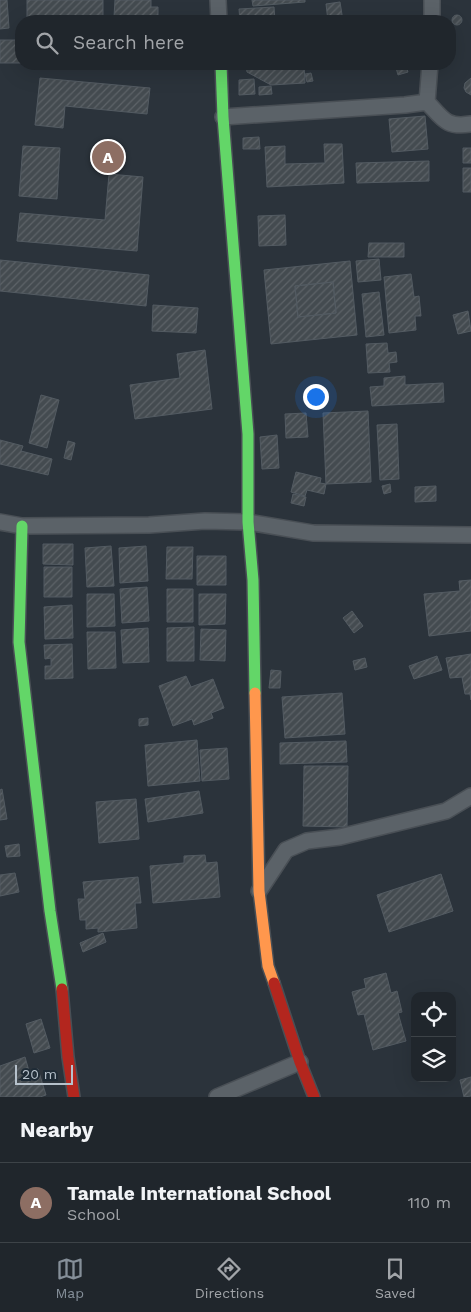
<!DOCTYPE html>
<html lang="en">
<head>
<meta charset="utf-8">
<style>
  body { margin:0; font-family:"Work Sans",sans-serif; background:#282e34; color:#f1f3f6 }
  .controls { position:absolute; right:15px; bottom:15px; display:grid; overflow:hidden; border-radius:10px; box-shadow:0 5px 20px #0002 }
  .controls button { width:45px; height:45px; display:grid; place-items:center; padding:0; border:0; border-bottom:1px solid #3d4348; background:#20262c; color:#f1f3f6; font:25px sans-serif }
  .scale { position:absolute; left:15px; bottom:12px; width:58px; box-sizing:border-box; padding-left:5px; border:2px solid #b6c1cb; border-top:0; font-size:14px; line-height:18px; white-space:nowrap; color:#b6c1cb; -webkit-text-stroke:4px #1e2b36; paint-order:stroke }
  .you { position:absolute; left:315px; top:396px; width:18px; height:18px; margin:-12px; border:4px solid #fff; border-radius:50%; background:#1a73e8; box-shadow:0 0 0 8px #1a73e833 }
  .badge { display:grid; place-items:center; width:32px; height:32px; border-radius:50%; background:#858f99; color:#fff; font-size:16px; font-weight:700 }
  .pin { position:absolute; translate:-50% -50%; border:2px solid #fff; box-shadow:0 1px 5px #0006 }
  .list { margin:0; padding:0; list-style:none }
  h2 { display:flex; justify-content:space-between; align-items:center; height:65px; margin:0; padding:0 20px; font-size:21px }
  h2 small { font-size:16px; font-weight:400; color:#a2a5a9 }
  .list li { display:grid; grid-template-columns:32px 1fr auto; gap:15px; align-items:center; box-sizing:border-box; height:80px; padding:0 20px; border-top:1px solid #3d4348 }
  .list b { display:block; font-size:19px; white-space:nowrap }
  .list p { margin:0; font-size:16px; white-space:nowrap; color:#a2a5a9 }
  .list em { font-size:16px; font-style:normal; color:#a2a5a9 }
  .icon { flex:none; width:28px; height:28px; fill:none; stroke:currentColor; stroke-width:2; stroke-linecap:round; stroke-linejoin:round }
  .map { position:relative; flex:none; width:471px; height:1097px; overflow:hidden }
  .search { position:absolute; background:#20262c; box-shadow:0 5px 20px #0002; left:15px; right:15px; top:15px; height:55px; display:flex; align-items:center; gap:12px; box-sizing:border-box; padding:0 18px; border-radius:20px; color:#a2a5a9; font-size:19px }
  .sheet { height:145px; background:#20262c }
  nav { display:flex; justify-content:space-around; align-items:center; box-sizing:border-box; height:70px; border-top:1px solid #3d4348; background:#20262c; font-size:14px; color:#a2a5a9 }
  nav a { display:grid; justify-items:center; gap:2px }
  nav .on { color:#858f99 }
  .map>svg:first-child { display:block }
  .building { fill:url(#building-hatch); stroke:#535b62; fill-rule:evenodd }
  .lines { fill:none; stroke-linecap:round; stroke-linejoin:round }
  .street-casing { stroke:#494f55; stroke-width:18 }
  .fast-casing { stroke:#494f55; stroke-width:14 }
  .slow-casing { stroke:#494f55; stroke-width:14 }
  .jam-casing { stroke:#494f55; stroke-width:14 }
  .street { stroke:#5b6268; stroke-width:15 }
  .fast { stroke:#63d668; stroke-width:11 }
  .slow { stroke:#ff974d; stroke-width:11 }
  .jam { stroke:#b3261e; stroke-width:11 }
</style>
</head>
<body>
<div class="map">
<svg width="471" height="1097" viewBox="0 0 471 1097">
  <defs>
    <pattern id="building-hatch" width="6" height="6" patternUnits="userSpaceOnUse" patternTransform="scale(1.25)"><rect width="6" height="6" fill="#444b50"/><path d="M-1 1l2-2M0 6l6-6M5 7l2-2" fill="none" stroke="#5d6368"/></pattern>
  </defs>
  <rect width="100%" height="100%" fill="#2b333b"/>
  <path class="building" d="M0,0H7L9,28L0,29Z
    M27,0H103V21H71V18H27Z
    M115,0H151V7H158V21H121V17H114Z
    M252,0H305V2L253,6Z
    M340,2L343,21H328L326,4Z
    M274,7L275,21H240L239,9Z
    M452 20a5 5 0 1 1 10 0a5 5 0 1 1-10 0Z
    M0,40H21V63H0Z
    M246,64H304L305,83L271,85L247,72Z
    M395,64H405L408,72L398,75Z
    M311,73L313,81L307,82L305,74Z
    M40,78L150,88L147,114L65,106L63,128L35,125Z
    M471,78V95L466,92L464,88L465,83Z
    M254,79L255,94L239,95V80Z
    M271,86L272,94L259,95V87Z
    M425,116L428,149L392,152L389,119Z
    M259,137L260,149H243V138Z
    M324,144H342L344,183L267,187L265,147L285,146V164L325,163Z
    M23,146L60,148L57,199L19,196Z
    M463,148H471V163H463Z
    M429,161V181L357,183L356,163Z
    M463,168H471V192H463Z
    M109,174L143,177L137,251L17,241L20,213L105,220Z
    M285,215L286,245L259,246L258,216Z
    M369,243H404V257H368Z
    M379,259L381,280L358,282L356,261Z
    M0,260L149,275L146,306L0,291Z
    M350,261L357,335L271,344L264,270ZM333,282L336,313L298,317L295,286Z
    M411,274L414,297L419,296L421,316H415L416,330L389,333L384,277Z
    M333,282L336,313L298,317L295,286Z
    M379,292L384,335L366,337L362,294Z
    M153,305L198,308L196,333L152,331Z
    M468,311L471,331L458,334L453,315Z
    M387,343L388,353L396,352L397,362L389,363L390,372L368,373L366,344Z
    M205,350L212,409L135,419L130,385L180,378L177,354Z
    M405,376V385L443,383L444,402L372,406L370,387L384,386V378Z
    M41,395L59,400L47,448L29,443Z
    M368,411L371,482L326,484L323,413Z
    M306,413L308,437L286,438L285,414Z
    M397,424L399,479L380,480L377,425Z
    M277,435L279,468L262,469L260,437Z
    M0,440L23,446L21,451L52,459L48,475L0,464Z
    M68,441L75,443L71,460L64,458Z
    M296,472L321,478L320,483L326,484L324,494L307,490L305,496L291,492Z
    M390,484L391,492L384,494L382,486Z
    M436,486V501L415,502V487Z
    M293,494L306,497L304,506L291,503Z
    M43,544H73V565L43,564Z
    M111,546L114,586L87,587L85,548Z
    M146,546L148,581L120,583L119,548Z
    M167,547H193L192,579H166Z
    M197,556H226V585H197Z
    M44,567H72V597H44Z
    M471,580V631L429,636L424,594L460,591L459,581Z
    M147,587L149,621L122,623L120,589Z
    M167,589H193V622H167Z
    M87,594H114L115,626L87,627Z
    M199,594H226L225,624L199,625Z
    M72,605L73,638L45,639L44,607Z
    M352,611L363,626L354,633L343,618Z
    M194,627V661H167V628Z
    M148,628L149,662L123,663L121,630Z
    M201,629L226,630L225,661L200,660Z
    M87,632H115L116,668L88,669Z
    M72,644L73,678L45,679V666H51V658L45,659L44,645Z
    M471,654V700L470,694H465L462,677L450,678L446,658Z
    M437,656L442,670L414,679L409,666Z
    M365,658L367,667L355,670L353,661Z
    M271,670L281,671L280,688H269Z
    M186,676L191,687L213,679L224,708L211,713L213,718L194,725L192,719L173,726L159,686Z
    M342,693L345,734L285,738L282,697Z
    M148,718V725L139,726V719Z
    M197,740L200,781L148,786L145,745Z
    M346,741L347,762L280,764V743Z
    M227,748L229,779L202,781L200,750Z
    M304,766H348L347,827L303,826Z
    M2,789L7,819L0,820V790Z
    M199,791L203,813L148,822L145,799Z
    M136,799L139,839L99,843L96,802Z
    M19,844L20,856L7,857L5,846Z
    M205,855L206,863L217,862L220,897L153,903L150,866L184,863V856Z
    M15,873L19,892L0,896V875Z
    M441,874L453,911L389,932L377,895Z
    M138,877L141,903H135L137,928L98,932V928L86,929V920H80L78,899H85L83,882Z
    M103,933L106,942L83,952L80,943Z
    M386,973L391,993L397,991L402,1012L398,1013L406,1041L373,1050L364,1014L358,1015L352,992L366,988L364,979Z
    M41,1019L50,1048L34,1053L26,1024Z
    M25,1057L29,1071L38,1069L46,1095L40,1097H0V1066Z
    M471,1077V1096L464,1097L460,1080Z"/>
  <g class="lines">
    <defs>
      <path id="street" d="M218,0L219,21
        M432,21V0
        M427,102L430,64
        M223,117L405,105L427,102C443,119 446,128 471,124
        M0,522L22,526L149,525L205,521L248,522L313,533L471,535
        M259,891L286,850L307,841L340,837L446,811L471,796
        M217,1097L300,1062"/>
      <path id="fast" d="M221,64L223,117L248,434V522L253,580L255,693
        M22,526L19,642L50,911L62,989"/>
      <path id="slow" d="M255,693L259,891L268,966L274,983"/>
      <path id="jam" d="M274,983L300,1062L314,1097
        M62,989L68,1057L74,1097"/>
    </defs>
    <use href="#street" class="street-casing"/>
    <use href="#fast" class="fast-casing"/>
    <use href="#slow" class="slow-casing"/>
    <use href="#jam" class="jam-casing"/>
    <use href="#street" class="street"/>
    <use href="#fast" class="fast"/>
    <use href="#slow" class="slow"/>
    <use href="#jam" class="jam"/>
  </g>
</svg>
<div class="controls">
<button><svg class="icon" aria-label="locate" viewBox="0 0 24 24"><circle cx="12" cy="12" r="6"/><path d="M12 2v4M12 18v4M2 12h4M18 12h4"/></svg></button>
<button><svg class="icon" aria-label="layers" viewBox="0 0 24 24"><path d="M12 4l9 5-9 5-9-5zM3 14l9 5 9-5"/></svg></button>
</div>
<div class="scale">20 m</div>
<div class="you"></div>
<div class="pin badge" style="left:108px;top:157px;background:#8d6e63">A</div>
<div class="search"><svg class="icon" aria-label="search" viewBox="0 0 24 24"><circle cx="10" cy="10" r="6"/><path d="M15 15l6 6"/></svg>Search here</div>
</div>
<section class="sheet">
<h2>Nearby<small></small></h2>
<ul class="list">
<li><span class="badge" style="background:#8d6e63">A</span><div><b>Tamale International School</b><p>School</p></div><em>110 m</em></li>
</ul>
</section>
<nav>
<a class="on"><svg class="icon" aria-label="map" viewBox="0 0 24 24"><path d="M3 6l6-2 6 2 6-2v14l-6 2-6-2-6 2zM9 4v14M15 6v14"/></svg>Map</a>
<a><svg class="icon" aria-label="directions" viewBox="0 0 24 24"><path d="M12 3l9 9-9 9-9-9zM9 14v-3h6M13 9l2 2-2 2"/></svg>Directions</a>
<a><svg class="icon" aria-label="saved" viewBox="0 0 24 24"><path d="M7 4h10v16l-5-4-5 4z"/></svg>Saved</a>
</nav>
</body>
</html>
